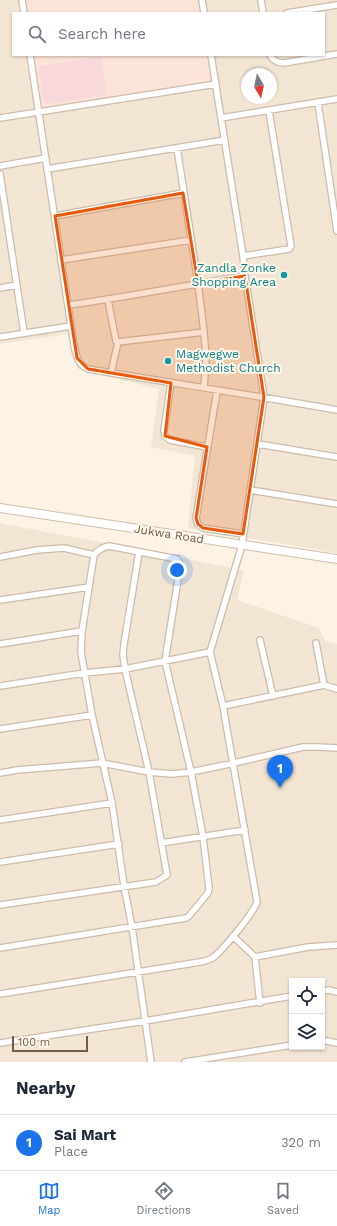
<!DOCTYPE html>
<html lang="en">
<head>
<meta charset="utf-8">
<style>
  body { margin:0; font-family:"Work Sans",sans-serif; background:#f2f2f3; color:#1f2937 }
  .controls { position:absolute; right:12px; bottom:12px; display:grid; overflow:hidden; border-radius:0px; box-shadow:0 1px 3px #0004 }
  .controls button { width:36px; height:36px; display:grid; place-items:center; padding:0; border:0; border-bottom:1px solid #e0e1e3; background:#fff; color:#1f2937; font:20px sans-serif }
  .compass { position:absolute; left:241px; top:68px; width:36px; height:36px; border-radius:50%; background:#fff; box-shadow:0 1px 3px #0004; rotate:171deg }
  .scale { position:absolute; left:12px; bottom:10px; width:76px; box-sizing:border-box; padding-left:4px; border:2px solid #745a4a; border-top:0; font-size:11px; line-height:14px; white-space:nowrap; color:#745a4a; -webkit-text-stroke:3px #fff7ea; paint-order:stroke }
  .you { position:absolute; left:177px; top:570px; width:14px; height:14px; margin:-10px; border:3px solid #fff; border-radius:50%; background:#1a73e8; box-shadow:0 0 0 6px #1a73e833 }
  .badge { display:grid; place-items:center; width:26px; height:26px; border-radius:50%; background:#1a73e8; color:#fff; font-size:13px; font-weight:700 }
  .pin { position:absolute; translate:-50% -33px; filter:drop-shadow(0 1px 2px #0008) }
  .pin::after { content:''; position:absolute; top:21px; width:14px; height:12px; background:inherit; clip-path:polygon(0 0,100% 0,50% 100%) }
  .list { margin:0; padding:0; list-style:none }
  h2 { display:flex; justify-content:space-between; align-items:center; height:52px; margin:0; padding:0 16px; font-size:17px }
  h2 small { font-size:13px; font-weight:400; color:#747a83 }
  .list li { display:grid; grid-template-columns:26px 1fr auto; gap:12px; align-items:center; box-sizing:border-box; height:56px; padding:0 16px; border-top:1px solid #e0e1e3 }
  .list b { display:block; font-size:15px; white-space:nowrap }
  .list p { margin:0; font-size:13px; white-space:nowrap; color:#747a83 }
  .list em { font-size:13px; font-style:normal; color:#747a83 }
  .icon { flex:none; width:22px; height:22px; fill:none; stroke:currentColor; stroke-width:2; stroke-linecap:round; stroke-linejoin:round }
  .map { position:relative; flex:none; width:337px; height:1062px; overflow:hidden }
  .search { position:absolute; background:#fff; box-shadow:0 1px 3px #0004; left:12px; right:12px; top:12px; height:44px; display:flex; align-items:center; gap:10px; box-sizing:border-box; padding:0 14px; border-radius:0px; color:#747a83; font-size:15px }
  .sheet { height:108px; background:#fff }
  nav { display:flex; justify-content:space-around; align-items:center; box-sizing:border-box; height:56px; border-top:1px solid #e0e1e3; background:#fff; font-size:11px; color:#747a83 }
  nav a { display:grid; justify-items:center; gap:2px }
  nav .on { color:#1a73e8 }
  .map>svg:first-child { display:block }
  .residential { fill:#f3e5d3; fill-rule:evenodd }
  .commercial { fill:#fce3d8 }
  .medical { fill:#f9d8db }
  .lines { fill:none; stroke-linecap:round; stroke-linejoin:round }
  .street-casing { stroke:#cdbbab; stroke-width:8 }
  .secondary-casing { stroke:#d2bdab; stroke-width:10 }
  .street { stroke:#fff; stroke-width:5.5 }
  .secondary { stroke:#fff; stroke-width:8 }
  .marked { fill:#e8590c; fill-opacity:0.2; stroke:#e8590c; stroke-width:3; stroke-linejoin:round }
  .culture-dot { fill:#0f9aa8; stroke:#fff7ea; stroke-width:1.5 }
  .labels { text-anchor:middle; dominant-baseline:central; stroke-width:4; stroke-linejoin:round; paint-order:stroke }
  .culture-label { font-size:12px; fill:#0d838f; stroke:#fff7ea; text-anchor:end }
  .street-label { font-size:12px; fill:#745a4a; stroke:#fff7ea }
</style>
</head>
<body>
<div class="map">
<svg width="337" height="1062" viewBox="0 0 337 1062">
  <rect width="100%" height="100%" fill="#fcf3e4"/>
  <path class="residential" d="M0,0H24L26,13H13V55H32L211,77L208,55H324V13H201L199,0H337V553L188,528L195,456L151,447L159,389L78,369L69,334L0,344ZM247,74H271V98H247Z
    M0,523L244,570L237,600L319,628L325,641L337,644V1062H0ZM292,981H322V1047H292Z"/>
  <path class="commercial" d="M24,0H199L201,13H26Z
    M32,55H208L211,77L207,83L40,109Z"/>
  <path class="medical" d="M101,57L107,92L104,95L47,104L43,98L38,66Z"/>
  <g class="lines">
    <defs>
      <path id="street" d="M22,0L24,13
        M202,0L204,13
        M261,0L263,13
        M287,13L337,5
        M30,55L71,326C74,340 73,363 88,369C171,383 254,395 337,410
        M270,55C273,61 277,63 284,63L337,54
        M318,103L337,231
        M0,118L216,84
        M221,118L337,99
        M177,148L198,283L204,332L206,358L204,388
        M0,166L46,158
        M47,169L225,140
        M0,174L24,333
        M55,216L183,193
        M243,256L289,249L291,246L269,111
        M61,260L191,240
        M0,288L17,285
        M108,300L116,341L118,342L204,332
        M69,305C128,297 186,285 245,276
        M0,337L71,326
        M111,373L118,342
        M171,383L164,430L165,436L170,440L207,447
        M217,391L196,518L198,524L203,528L243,534
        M258,444L337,457
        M250,490L337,504
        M0,557L37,550L64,548L94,555
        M0,600L89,587
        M260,640L273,696
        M316,643L324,685
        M0,644L82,631
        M0,686L84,673L125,669L210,652
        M223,706L324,685L337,689
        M0,729L92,715
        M0,773L17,770L102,763L149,772L172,774L191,772L234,763L303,747H318L337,748
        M0,820L112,803
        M161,843L245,830
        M0,862L119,844
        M0,905L156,882L167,875L149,772L125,669L123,655L124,644L139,552
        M233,936L255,957L260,1003
        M0,948L186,918L189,916L208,893L209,888L203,837L191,772L165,661L180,567L179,562L177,559L109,546C103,547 98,550 94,555L82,631L81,652L92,715L112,803L124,886L132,927L151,1062
        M255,957L308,947L337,945
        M322,991L329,990L337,992
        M0,994L200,962C206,961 211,960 215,956C225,947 253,914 257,902L223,706L210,652L242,545L264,397L245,276L243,256L211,55
        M322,1040L337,1043
        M0,1043L145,1021L292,996
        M185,1062L292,1045"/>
      <path id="secondary" d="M0,508L337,559"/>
    </defs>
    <use href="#street" class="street-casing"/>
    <use href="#secondary" class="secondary-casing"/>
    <use href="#street" class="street"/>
    <use href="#secondary" class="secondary"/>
  </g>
  <path class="marked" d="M183,193L198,283L245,276L264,397L243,534L203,528L198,524L196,518L207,447L165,436L171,383L88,369L77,358L55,216Z"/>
  <g class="culture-dot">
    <circle cx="284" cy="275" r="4"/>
    <circle cx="168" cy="361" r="4"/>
  </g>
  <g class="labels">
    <g class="culture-label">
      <text x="276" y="268">Zandla Zonke<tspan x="276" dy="14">Shopping Area</tspan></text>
      <text x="176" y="354" text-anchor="start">Magwegwe<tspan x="176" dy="14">Methodist Church</tspan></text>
    </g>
    <g class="street-label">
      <text transform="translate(169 534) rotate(9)">Jukwa Road</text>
    </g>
  </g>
</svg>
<div class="controls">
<button><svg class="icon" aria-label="locate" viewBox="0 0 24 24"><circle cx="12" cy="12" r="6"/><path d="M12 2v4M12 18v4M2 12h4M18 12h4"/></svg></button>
<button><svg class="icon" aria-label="layers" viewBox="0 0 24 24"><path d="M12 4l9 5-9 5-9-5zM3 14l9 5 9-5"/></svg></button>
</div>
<svg class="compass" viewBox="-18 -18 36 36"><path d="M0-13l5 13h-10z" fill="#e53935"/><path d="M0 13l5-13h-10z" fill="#747a83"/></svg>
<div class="scale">100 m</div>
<div class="you"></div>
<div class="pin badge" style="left:280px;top:788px">1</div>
<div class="search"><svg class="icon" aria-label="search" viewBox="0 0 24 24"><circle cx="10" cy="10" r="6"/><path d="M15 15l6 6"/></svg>Search here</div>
</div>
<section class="sheet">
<h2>Nearby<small></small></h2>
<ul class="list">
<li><span class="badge">1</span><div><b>Sai Mart</b><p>Place</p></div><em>320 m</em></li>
</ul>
</section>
<nav>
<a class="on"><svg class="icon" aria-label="map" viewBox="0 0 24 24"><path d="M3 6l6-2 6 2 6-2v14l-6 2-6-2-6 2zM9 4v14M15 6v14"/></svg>Map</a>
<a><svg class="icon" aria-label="directions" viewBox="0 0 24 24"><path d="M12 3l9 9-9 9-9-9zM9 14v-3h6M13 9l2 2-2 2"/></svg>Directions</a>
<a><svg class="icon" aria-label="saved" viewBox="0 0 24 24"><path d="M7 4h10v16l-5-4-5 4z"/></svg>Saved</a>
</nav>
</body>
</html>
